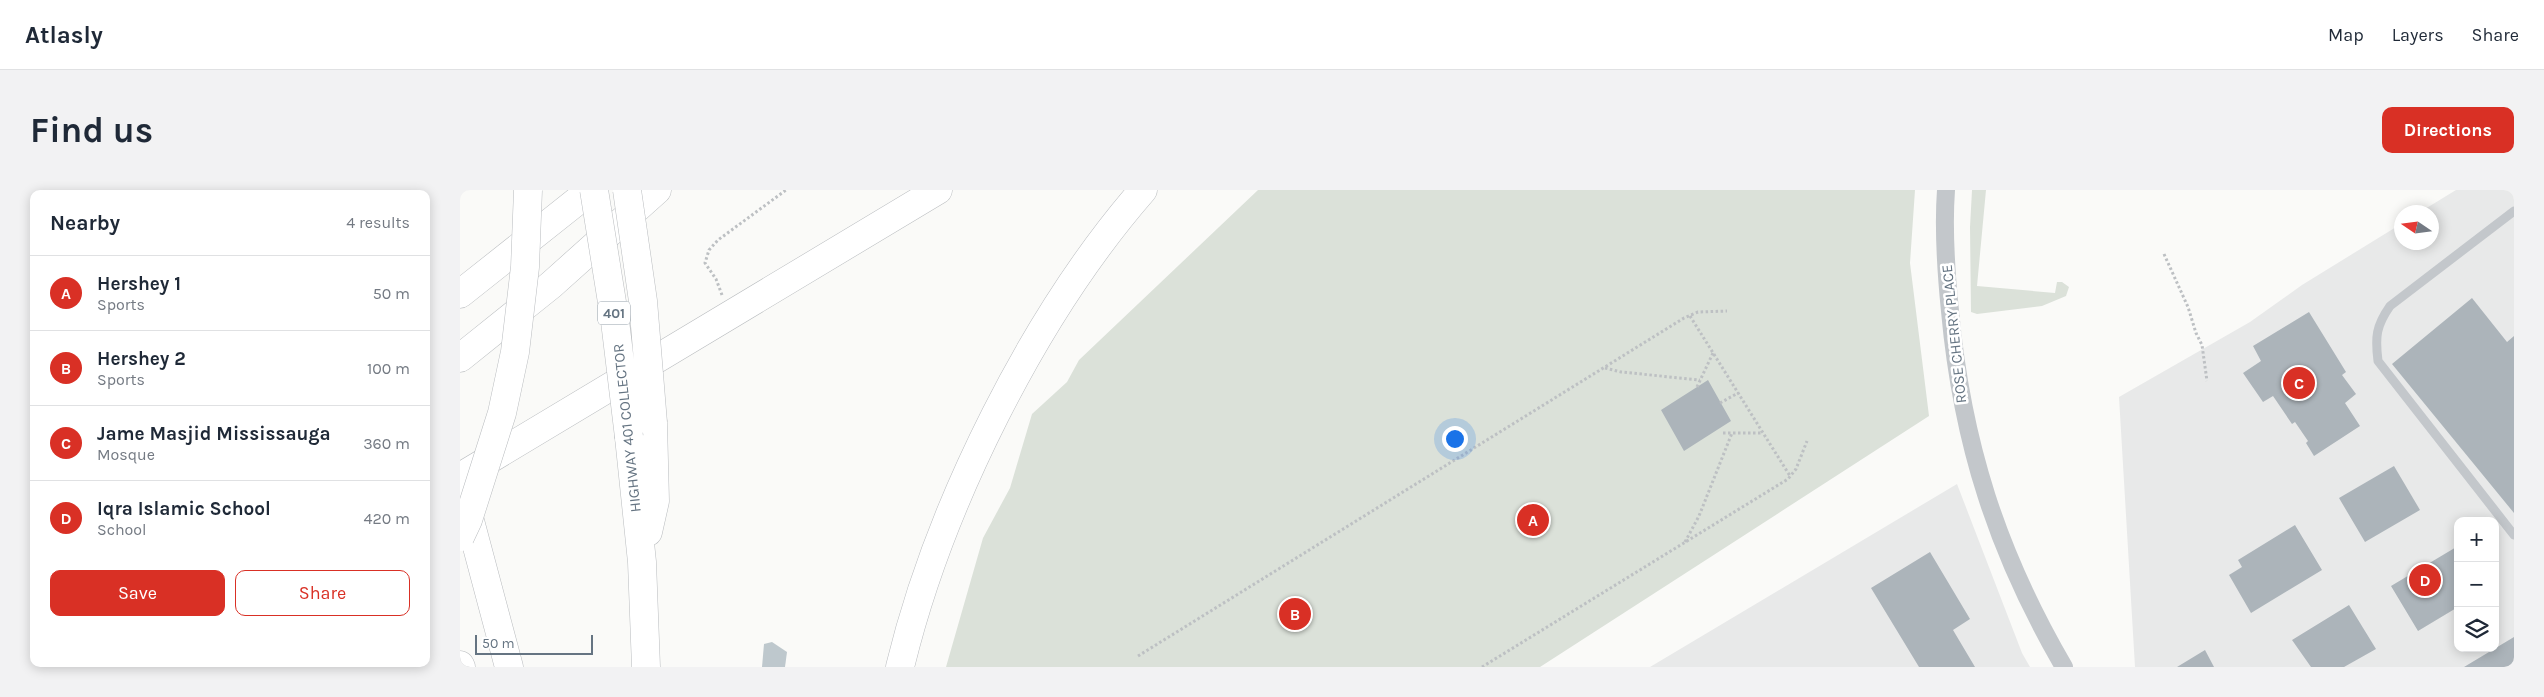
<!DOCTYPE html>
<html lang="en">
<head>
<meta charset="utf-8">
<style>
  body { margin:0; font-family:Karla,sans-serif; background:#f2f2f3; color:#1f2937 }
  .controls { position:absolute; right:15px; bottom:15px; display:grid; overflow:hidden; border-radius:10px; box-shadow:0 2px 12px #0003 }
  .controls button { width:45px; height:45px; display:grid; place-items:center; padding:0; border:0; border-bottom:1px solid #e0e1e3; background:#fff; color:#1f2937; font:25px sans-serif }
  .compass { position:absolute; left:1934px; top:15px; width:45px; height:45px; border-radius:50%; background:#fff; box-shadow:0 2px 12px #0003; rotate:283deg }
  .scale { position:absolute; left:15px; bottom:12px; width:118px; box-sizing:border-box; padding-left:5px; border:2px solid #657482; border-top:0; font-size:14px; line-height:18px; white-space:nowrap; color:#657482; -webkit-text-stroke:4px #fff; paint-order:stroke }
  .you { position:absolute; left:994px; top:248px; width:18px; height:18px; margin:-12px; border:4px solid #fff; border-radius:50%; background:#1a73e8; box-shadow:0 0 0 8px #1a73e833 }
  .badge { display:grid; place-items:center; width:32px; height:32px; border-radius:50%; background:#d93025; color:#fff; font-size:16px; font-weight:700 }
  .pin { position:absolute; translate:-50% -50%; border:2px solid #fff; box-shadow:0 1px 5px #0006 }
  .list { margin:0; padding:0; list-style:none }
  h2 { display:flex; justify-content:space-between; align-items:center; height:65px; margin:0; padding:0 20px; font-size:21px }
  h2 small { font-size:16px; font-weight:400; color:#747a83 }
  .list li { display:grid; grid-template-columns:32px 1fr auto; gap:15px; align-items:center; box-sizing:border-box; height:75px; padding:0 20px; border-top:1px solid #e0e1e3 }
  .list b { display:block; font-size:19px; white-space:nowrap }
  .list p { margin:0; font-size:16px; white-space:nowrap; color:#747a83 }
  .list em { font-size:16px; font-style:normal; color:#747a83 }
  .actions { display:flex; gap:10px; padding:15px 20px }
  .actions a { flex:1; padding:11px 0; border:1px solid #d93025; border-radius:10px; text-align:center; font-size:18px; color:#d93025 }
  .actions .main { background:#d93025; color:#fff }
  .icon { flex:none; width:28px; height:28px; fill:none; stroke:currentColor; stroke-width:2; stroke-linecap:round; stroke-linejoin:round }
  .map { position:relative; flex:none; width:2054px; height:477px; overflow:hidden; border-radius:10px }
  header { display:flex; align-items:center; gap:30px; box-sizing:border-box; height:70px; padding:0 25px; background:#fff; border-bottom:1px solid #e0e1e3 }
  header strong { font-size:24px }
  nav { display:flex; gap:28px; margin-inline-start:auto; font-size:18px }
  .intro { display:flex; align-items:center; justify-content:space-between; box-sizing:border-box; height:120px; padding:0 30px }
  h1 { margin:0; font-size:35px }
  .button { padding:12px 22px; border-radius:10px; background:#d93025; color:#fff; font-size:18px; font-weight:700 }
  main { display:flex; gap:30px; padding:0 30px }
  aside { flex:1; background:#fff; border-radius:10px; box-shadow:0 2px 12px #0003 }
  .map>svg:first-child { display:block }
  .built { fill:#e8e9e9; fill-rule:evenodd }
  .green { fill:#dbe1d9 }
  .water { fill:#bec8cd }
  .building { fill:#acb4ba }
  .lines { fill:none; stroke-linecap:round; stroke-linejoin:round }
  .highway-casing { stroke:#b9bcbf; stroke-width:29 }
  .path { stroke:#bdc0c3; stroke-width:3; stroke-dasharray:2.5 2.5; stroke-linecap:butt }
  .lane { stroke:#c3c7cb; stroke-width:9 }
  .street { stroke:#c3c7cb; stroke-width:18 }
  .highway { stroke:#fff; stroke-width:28 }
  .highway-bridge-casing { stroke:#b9bcbf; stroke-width:29; stroke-linecap:butt }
  .highway-bridge { stroke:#fff; stroke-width:28 }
  .labels { text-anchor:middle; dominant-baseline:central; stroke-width:5; stroke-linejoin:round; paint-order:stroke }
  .shield { fill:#fff; stroke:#939ea8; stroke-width:1 }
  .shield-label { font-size:14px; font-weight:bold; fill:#657482 }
  .street-label { font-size:15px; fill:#657482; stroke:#fff }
</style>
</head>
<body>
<header>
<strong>Atlasly</strong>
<nav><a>Map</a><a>Layers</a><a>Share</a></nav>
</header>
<div class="intro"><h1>Find us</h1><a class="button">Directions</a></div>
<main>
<aside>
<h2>Nearby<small>4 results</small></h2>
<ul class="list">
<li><span class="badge">A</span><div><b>Hershey 1</b><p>Sports</p></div><em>50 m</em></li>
<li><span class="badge">B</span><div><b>Hershey 2</b><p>Sports</p></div><em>100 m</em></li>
<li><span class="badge">C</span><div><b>Jame Masjid Mississauga</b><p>Mosque</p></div><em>360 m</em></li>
<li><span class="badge">D</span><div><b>Iqra Islamic School</b><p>School</p></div><em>420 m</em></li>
</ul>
<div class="actions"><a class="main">Save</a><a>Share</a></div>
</aside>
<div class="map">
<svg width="2054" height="477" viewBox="0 0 2054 477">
  <rect width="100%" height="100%" fill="#fafaf8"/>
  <path class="built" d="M1996,0H2054V477H1675L1659,207L1790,132L1842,95L1941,34L1942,52H1972V22H1960ZM1998,331H2035V458H1998Z
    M1497,294L1562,463L1570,477H1190Z"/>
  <path class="green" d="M798,0H1455L1450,73L1469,226L1080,477H486L523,348L550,298L572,224L607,192L619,170Z
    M1512,0H1526L1517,96L1595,103L1597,92H1602L1609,97L1606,106L1582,116L1517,124L1511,122L1510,37Z"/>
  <path class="water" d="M312,452L327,462L325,477H302L304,454Z"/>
  <path class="building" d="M2012,108L2047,152L2054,146V323L1932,174Z
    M1849,122L1886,182L1882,185L1896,204L1885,213L1900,236L1854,266L1846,253L1848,251L1835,232L1832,234L1813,206L1803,212L1783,183L1801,171L1793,156Z
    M1248,190L1271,231L1224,261L1201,220Z
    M1934,276L1960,320L1905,352L1879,308Z
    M1835,335L1862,380L1791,423L1769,385L1782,377L1778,370Z
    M1998,356V417L1958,441L1931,396Z
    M1470,362L1510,429L1493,440L1515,477H1459L1411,398Z
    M1889,415L1916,459L1884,477H1851L1832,450Z
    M2054,447V477H2004Z
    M1745,460L1754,477H1717Z"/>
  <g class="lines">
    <defs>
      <path id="highway" d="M0,104L131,0
        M0,168L91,95L197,0
        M169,247L182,372L186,477
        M0,287L478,0
        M5,312L49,477
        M188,342L195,311L193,233
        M0,475L1,477
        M440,477C479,316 574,125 683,0"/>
    </defs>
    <use href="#highway" class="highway-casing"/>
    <path class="path" d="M1704,64L1728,117L1736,143L1742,155L1747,191
      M262,105L256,89L245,73L249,60L258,50L326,0
      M1230,126L1330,286
      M1145,178L1161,182L1240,190
      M1237,197L1253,163
      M1260,213L1278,203
      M1263,243H1302
      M1225,352L1239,326L1272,243
      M678,466L1224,128L1238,122L1267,121
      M1022,477L1328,289L1336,279L1347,251"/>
    <path class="lane" d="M2054,21L1930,116C1916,136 1915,147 1918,171L2054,345"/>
    <path class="street" d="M1486,0C1483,40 1486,81 1490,121C1502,253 1537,362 1604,477"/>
    <use href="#highway" class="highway"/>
    <defs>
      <path id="highway-bridge" d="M134,0L155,131L169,247
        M167,0L183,111L193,233
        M0,347L8,330L42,223L55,162L65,77L68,0"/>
    </defs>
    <use href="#highway-bridge" class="highway-bridge-casing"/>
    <use href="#highway-bridge" class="highway-bridge"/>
  </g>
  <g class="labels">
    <rect class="shield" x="138" y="111.5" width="32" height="23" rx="4"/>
    <g class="shield-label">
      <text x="154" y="123">401</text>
    </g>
    <g class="street-label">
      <text transform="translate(1494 144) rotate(-96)">ROSE CHERRY PLACE</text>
      <text transform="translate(167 238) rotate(-96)">HIGHWAY 401 COLLECTOR</text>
    </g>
  </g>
</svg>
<div class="controls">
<button>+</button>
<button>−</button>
<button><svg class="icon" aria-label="layers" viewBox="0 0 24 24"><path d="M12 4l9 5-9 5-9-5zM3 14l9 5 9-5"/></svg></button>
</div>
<svg class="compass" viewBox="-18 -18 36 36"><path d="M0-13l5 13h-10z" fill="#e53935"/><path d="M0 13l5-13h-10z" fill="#747a83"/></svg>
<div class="scale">50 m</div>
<div class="you"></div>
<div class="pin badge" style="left:1073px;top:330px">A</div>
<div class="pin badge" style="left:835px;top:424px">B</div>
<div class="pin badge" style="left:1839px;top:193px">C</div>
<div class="pin badge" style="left:1965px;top:390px">D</div>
</div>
</main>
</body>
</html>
